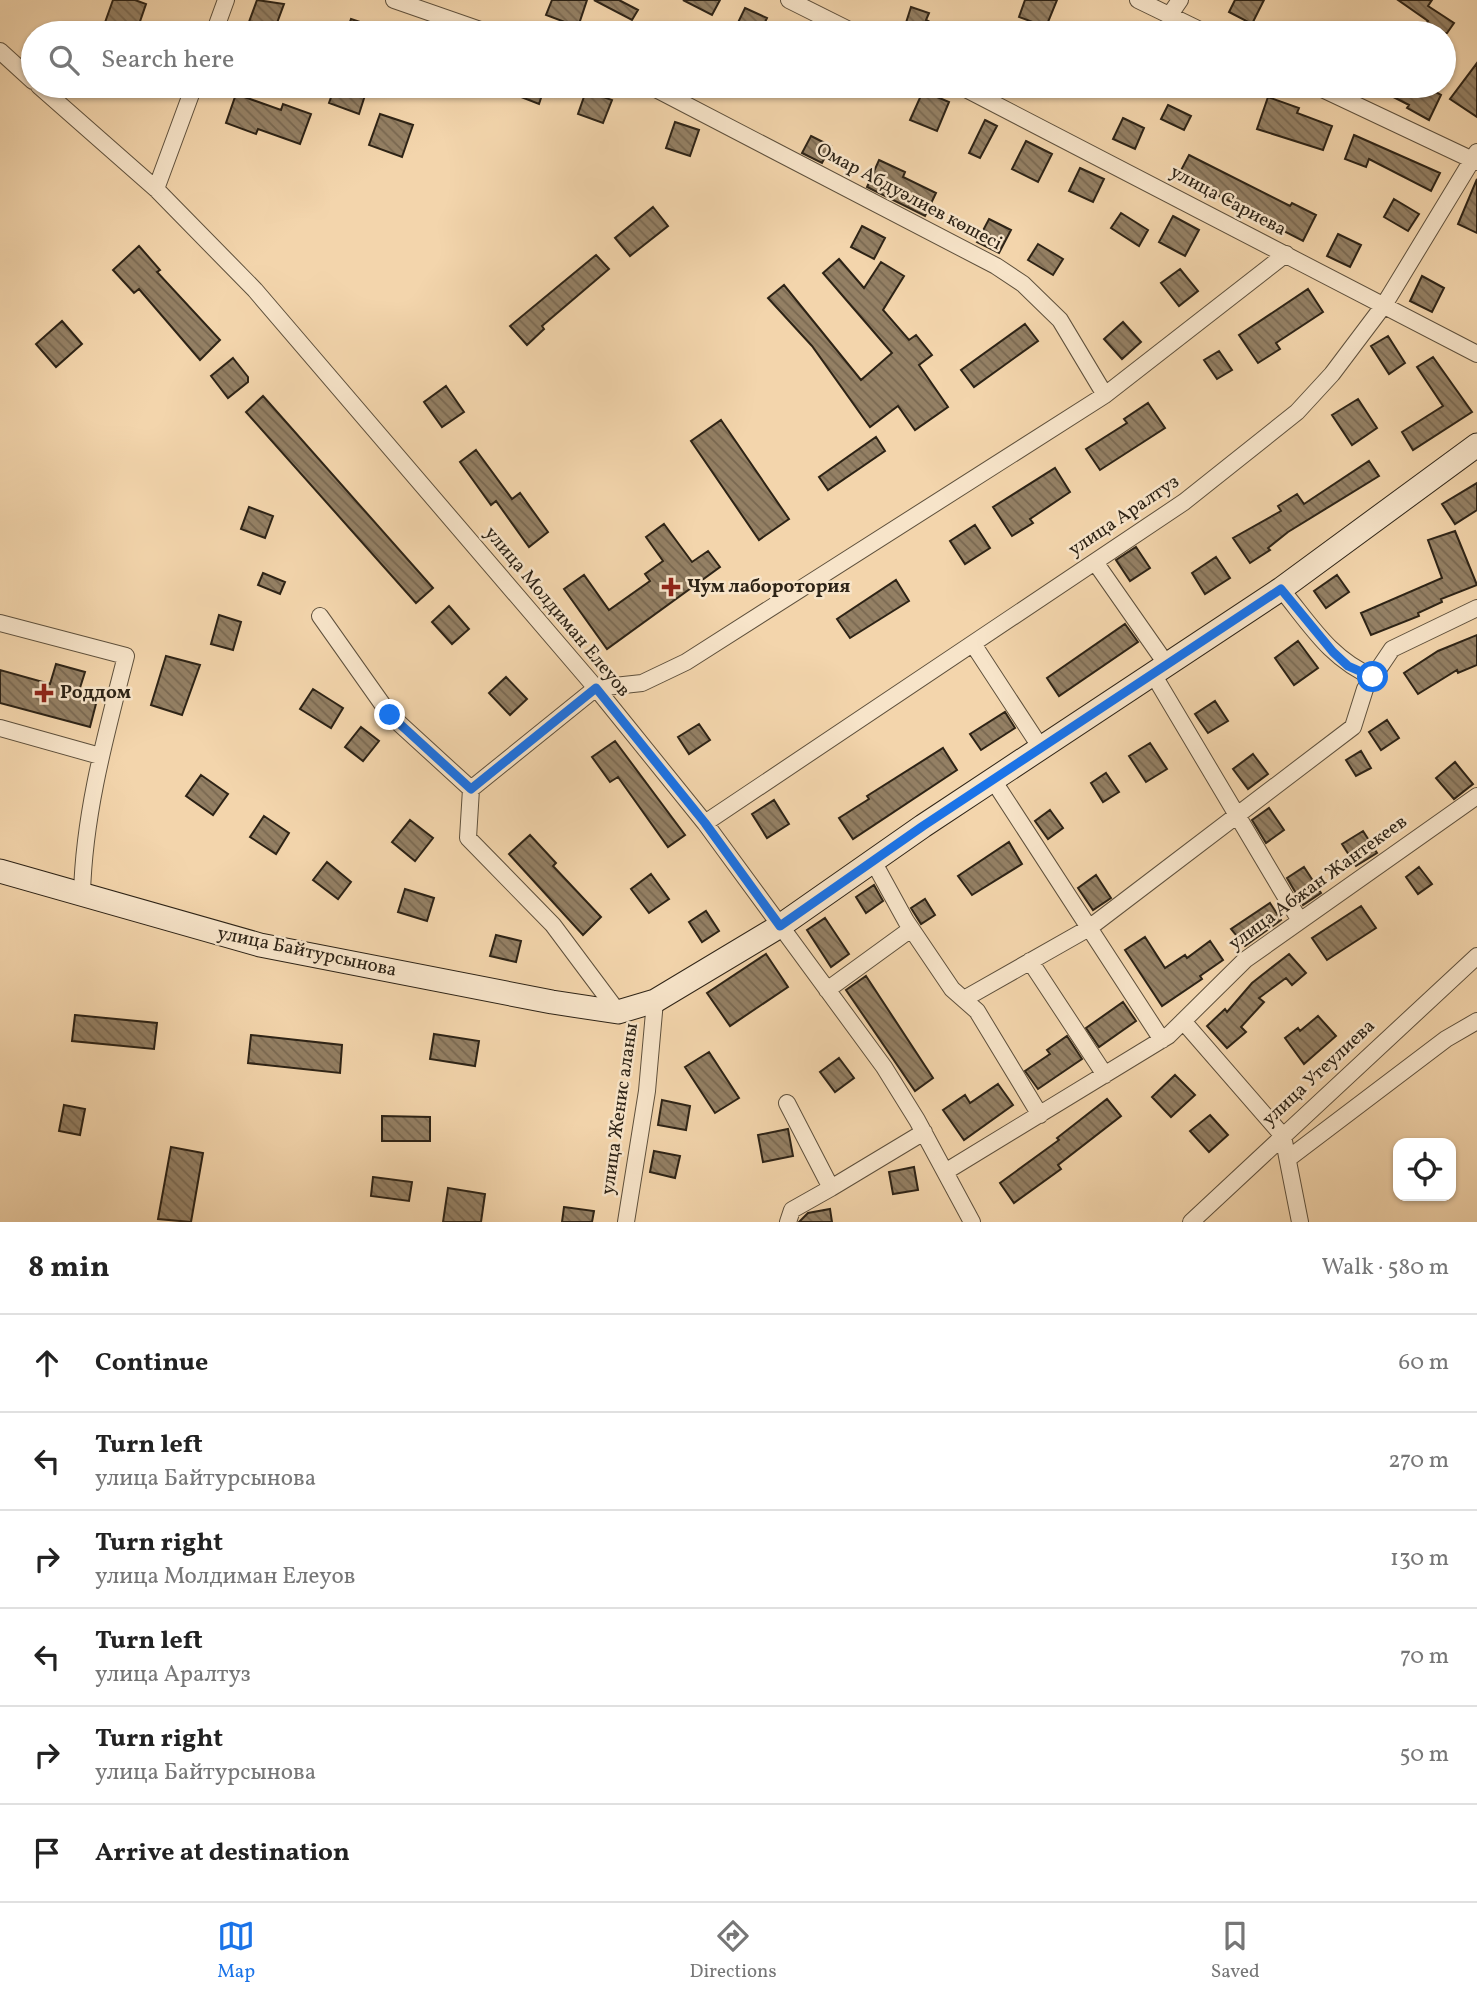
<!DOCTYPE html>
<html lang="en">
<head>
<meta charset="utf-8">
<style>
  body { margin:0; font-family:Vollkorn,serif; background:#f2f2f2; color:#222 }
  .controls { position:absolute; right:21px; bottom:21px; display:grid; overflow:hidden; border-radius:14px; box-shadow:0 2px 5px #0004 }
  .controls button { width:63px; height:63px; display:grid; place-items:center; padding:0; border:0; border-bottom:2px solid #e0e0e0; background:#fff; color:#222; font:35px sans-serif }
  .stop { position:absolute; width:21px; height:21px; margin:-16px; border:5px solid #1a73e8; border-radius:50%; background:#fff }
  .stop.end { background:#1a73e8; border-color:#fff; box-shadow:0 2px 7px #0008 }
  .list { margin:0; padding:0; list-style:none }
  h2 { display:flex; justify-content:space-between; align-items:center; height:91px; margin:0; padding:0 28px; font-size:30px }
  h2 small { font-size:23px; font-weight:400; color:#767676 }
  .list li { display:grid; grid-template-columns:46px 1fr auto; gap:21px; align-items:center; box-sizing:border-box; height:98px; padding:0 28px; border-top:2px solid #e0e0e0 }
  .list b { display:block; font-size:26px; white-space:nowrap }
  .list p { margin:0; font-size:23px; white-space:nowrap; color:#767676 }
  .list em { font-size:23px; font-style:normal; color:#767676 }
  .icon { flex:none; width:38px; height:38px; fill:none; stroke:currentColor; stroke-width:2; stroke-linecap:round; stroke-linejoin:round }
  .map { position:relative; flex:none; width:1477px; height:1222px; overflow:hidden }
  .search { position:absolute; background:#fff; box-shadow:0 2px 5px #0004; left:21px; right:21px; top:21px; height:77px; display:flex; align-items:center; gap:18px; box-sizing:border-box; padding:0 24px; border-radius:38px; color:#767676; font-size:26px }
  .sheet { height:679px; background:#fff }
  nav { display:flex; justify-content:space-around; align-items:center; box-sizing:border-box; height:98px; border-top:2px solid #e0e0e0; background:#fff; font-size:19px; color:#767676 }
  nav a { display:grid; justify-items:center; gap:4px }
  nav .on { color:#1a73e8 }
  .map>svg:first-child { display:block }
  .building { fill:url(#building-back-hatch); stroke:#2d2316; stroke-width:2 }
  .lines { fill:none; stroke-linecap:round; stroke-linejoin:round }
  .street-casing { stroke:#5e503c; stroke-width:18 }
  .secondary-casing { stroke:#2d2316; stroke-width:25 }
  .street { stroke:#f7e4c9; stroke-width:16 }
  .secondary { stroke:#f7e4c9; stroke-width:23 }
  .route { stroke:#1a73e8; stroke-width:9 }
  .poi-dot { fill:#8f2418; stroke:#f7e4c9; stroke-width:2.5 }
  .labels { text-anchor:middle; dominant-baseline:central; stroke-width:5; stroke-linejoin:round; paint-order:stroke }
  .street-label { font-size:19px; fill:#2d2316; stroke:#f7e4c9 }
  .poi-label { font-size:19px; font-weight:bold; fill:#2d2316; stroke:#f7e4c9; text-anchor:start }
</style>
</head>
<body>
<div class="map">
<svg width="1477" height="1222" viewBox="0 0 1477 1222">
  <defs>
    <pattern id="building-back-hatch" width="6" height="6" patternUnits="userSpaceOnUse" patternTransform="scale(1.75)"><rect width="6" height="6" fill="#948064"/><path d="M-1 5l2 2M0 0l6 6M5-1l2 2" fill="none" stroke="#796851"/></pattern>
  </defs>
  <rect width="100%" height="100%" fill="#f3d5ac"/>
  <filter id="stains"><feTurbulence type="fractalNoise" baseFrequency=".00286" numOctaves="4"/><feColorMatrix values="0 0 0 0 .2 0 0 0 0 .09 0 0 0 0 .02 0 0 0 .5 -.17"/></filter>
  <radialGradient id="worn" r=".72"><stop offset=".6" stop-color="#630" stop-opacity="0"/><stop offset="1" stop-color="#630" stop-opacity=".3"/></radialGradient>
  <path class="building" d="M113,0H135L146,4L136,33H119L103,28Z
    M257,0L284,4L274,31L249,22Z
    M552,0H587L578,27L546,15Z
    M594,0H619L638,10L632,20Z
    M683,0H720L712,15Z
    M1025,0H1057L1046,27L1019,17Z
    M1235,0H1264L1252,24L1229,12Z
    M1398,0H1432L1428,6L1454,23L1447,33H1420L1428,21Z
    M911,7L929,13L926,20L951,33H918L904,29Z
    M745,8L767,18L760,33H733Z
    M351,19L387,31V33H346Z
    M1477,63V117L1450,99Z
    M335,86H349L366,92L359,114L329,103Z
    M493,86H545L539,104Z
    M1372,86H1425L1441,95L1429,120L1407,108L1409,105Z
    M586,91L612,100L603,123L578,114Z
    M923,91L949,102L937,131L910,120Z
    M236,94L281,110L283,104L311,114L300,144L258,129L256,134L226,123Z
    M1268,97L1299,108L1297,113L1332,126L1323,150L1257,129Z
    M1168,105L1191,116L1184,130L1161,119Z
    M380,114L413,125L402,157L369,145Z
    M1123,118L1144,128L1135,149L1113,139Z
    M985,120L997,126L980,158L969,153Z
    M675,122L699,130L690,156L666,148Z
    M1354,135L1440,173L1431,191L1369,159L1366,167L1345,159Z
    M811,136L831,146L822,163L802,153Z
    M1026,141L1052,154L1038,182L1012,169Z
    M1189,155L1290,206L1292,203L1316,215L1303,241L1249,213L1250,211L1178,176Z
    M879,160L905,172L903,177L936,193L925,216L867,187Z
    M1080,168L1104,179L1093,202L1069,191Z
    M1477,179V233L1458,224Z
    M1394,199L1419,214L1408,231L1384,217Z
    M653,207L668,226L630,256L615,238Z
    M1121,213L1148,230L1139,246L1111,228Z
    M1173,216L1199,230L1185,256L1159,242Z
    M989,219L1011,230L999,253L977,242Z
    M862,226L885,238L874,259L851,247Z
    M1338,234L1361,245L1350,267L1327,256Z
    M1038,244L1063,259L1053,275L1028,260Z
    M139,246L160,270L157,272L220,340L200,360L139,289L134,293L113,270Z
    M596,255L609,269L542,326L544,329L527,345L510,326Z
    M839,259L864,288L881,262L904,276L883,310L909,340L916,335L932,355L919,365L948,407L915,430L898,406L870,427L812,346L768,298L784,285L861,380L892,353L823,273Z
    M1180,269L1198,291L1179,306L1161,283Z
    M1422,276L1444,288L1432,312L1410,301Z
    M1308,289L1323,312L1276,343L1280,349L1258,363L1239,335Z
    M62,321L82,344L56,367L36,344Z
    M1123,322L1141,342L1122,359L1104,339Z
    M1025,324L1038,341L974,387L961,370Z
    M1388,336L1405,363L1389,374L1371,346Z
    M1219,351L1232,370L1217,379L1204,360Z
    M1433,357L1472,412L1413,450L1402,432L1443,406L1417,367Z
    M233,358L248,377V382L228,398L211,376Z
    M446,386L464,412L442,427L424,402Z
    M263,396L433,588L416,603L246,412Z
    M1358,399L1377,428L1352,445L1332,415Z
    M1148,403L1165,428L1100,470L1086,449L1127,423L1124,419Z
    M721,420L789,519L759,540L691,441Z
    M876,437L885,451L828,490L819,477Z
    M476,450L512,499L520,493L548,532L529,547L496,501L491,505L460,462Z
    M1369,461L1379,476L1288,532L1268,548L1270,550L1250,563L1233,538L1281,511L1278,506L1297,494L1304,504Z
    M1055,468L1070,492L1030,519L1033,523L1012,536L993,507Z
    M1477,483V510L1455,524L1442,504Z
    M249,507L273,516L265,538L241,529Z
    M664,524L692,562L708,551L720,567L607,649L564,589L584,575L609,610L650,581L645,574L663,561L646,537Z
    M975,525L990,548L965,564L950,541Z
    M1455,531L1477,585L1441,599L1442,602L1418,613L1419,616L1371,635L1361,613L1442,578L1428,540Z
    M1136,547L1150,568L1130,581L1116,560Z
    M1216,557L1230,578L1205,594L1192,573Z
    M263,573L285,582L280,594L258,585Z
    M1337,575L1349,592L1326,608L1314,591Z
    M896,580L909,601L850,638L837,619Z
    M449,606L469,629L452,644L432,622Z
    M219,615L241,622L233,650L211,644Z
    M1125,624L1138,642L1059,696L1047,678Z
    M1477,635V665L1458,673L1457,670L1418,694L1404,673L1438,651Z
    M1298,641L1318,668L1294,685L1275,658Z
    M166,656L200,665L182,715L151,705Z
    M56,664L85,672L79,691L98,696L90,727L0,703V670L50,684Z
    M506,677L527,699L510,715L489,693Z
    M313,689L343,708L331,728L300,709Z
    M1215,701L1228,721L1208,733L1195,714Z
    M1005,712L1015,728L981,750L970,734Z
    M1387,720L1399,738L1381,750L1369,732Z
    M699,724L710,740L689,754L678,737Z
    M361,727L379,741L363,761L345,747Z
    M615,741L685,835L668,847L618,777L610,782L592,757Z
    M1150,743L1167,769L1146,782L1129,756Z
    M943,748L957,770L853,839L839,818L869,799L867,796Z
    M1361,751L1371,768L1356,776L1346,760Z
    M1253,754L1268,774L1248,789L1233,769Z
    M1455,762L1473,784L1454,799L1436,778Z
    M1106,773L1119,792L1103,802L1091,783Z
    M201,775L228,794L213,815L186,796Z
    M774,800L789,824L767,838L752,814Z
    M1269,808L1284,830L1266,843L1252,820Z
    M1050,810L1063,828L1048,839L1035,821Z
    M264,816L289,833L276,854L250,837Z
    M410,820L433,838L415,861L392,842Z
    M1363,831L1377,853L1356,866L1342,844Z
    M530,835L556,863L553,866L601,917L583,935L509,854Z
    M1009,842L1022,864L972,895L958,876Z
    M327,862L351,882L338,899L313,880Z
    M1304,867L1321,893L1303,905L1287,878Z
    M1419,867L1432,884L1418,894L1406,877Z
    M651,874L669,899L649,913L631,889Z
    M1096,875L1111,898L1093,910L1078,888Z
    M874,885L883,901L866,913L856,897Z
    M405,889L434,898L427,921L398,912Z
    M925,899L935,915L921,924L911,908Z
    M1270,903L1281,920L1245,946L1231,929Z
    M1361,906L1376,928L1327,960L1312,938Z
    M706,911L719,931L702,942L689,922Z
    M825,918L849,954L831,967L807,930Z
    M496,935L521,941L516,962L490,956Z
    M1145,937L1165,968L1185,955L1187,958L1210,941L1223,960L1200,976L1202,979L1162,1006L1125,950Z
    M766,954L788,987L730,1026L707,993Z
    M1289,954L1306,973L1292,985L1286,978L1259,998L1264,1002L1241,1027L1246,1032L1227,1048L1207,1026L1225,1009L1227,1012L1252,983Z
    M866,976L933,1078L915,1091L846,990Z
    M1123,1002L1136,1021L1099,1047L1086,1028Z
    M75,1015L157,1023L154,1049L72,1041Z
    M1318,1016L1336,1036L1304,1064L1285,1038L1298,1028L1300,1031Z
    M434,1034L479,1041L475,1066L430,1059Z
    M251,1035L342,1045L340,1073L248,1063Z
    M1067,1036L1082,1059L1038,1089L1025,1071L1050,1054L1047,1050Z
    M709,1052L739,1098L715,1113L685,1067Z
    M839,1058L854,1078L835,1092L820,1072Z
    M1175,1075L1195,1095L1171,1117L1152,1097Z
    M998,1084L1013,1105L964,1140L943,1110L965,1095L970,1103Z
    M1107,1099L1121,1116L1058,1165L1061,1169L1014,1203L1000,1183L1059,1140L1057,1138Z
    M662,1100L690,1106L686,1130L658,1125Z
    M64,1105L85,1109L80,1135L59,1131Z
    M1210,1115L1228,1135L1209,1152L1190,1131Z
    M382,1116L430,1117V1141H382Z
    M788,1129L793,1156L763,1162L758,1135Z
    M171,1147L203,1153L191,1222L158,1219Z
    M654,1151L680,1156L675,1178L650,1172Z
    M914,1167L918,1190L893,1194L889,1172Z
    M373,1177L412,1182L409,1201L371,1196Z
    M448,1188L485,1194L481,1222H443Z
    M564,1207L594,1211L592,1222H562Z
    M830,1209L832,1222H799L808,1213Z"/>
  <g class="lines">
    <defs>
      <path id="street" d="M394,0L489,33
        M789,0L855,33
        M1138,0L1206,33
        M1169,16L1180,0
        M214,33L226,0
        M0,51L33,81
        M39,86L156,189L255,290L596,688L705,823L884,1067L917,1120L972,1222
        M650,86L996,266L1023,284L1060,320L1105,395
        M960,86L1477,354
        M1316,86L1477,162
        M156,189L194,86
        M1095,562L1167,665
        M1281,589C1310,624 1330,659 1373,677
        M320,616L390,715L471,789L468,838L553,925L618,1012
        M0,623L126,656C106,734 84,813 82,894
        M973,644L1041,748
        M1153,674L1300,921
        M0,728L100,756
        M993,780L1162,1040
        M471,789L596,688L642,683L686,662L1105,395L1286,254
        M705,823L1184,502L1297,412L1332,374L1384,305L1477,152
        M873,861L906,921L952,989L977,1011L1040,1115
        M1030,961L1105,1075
        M827,990L911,929
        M964,999L1089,928L1353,727L1365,689L1392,649L1477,608
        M1183,1021L1283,1136L1300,1222
        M787,1103L831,1188L792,1210L788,1222
        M1289,1158L1446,1039L1477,1021
        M945,1172L1168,1036L1245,960L1477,796
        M831,1188L924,1132
        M626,1222L647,1091L655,1001
        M1191,1222L1477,956"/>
      <path id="secondary" d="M0,871L260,945L552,1002L618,1012L655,1001L780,926L923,826L1281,589L1477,445"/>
    </defs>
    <use href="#street" class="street-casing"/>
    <use href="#secondary" class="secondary-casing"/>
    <use href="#street" class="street"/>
    <use href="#secondary" class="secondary"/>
  </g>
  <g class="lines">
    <path class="route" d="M390,715L471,789L596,688L705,823L780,926L923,826L1281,589L1333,652L1348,666L1373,677"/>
  </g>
  <g class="poi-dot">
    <path d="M667.5 576.5h7v7h7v7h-7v7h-7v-7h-7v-7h7z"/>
    <path d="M40.5 682.5h7v7h7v7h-7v7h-7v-7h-7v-7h7z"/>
  </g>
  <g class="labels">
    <g class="street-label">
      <text transform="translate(909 197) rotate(28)">Омар Абдуәлиев көшесі</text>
      <text transform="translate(1228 201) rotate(28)">улица Сариева</text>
      <text transform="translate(1124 516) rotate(-34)">улица Аралтуз</text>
      <text transform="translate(557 612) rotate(50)">улица Молдиман Елеуов</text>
      <text transform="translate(1318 883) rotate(-36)">улица Абжан Жантекеев</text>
      <text transform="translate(307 952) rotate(12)">улица Байтурсынова</text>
      <text transform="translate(1319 1073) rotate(-43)">улица Утеулиева</text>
      <text transform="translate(620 1109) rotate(-82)">улица Женис аланы</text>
    </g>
    <g class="poi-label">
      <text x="687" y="587">Чум лаборотория</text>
      <text x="60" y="693">Роддом</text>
    </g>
  </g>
  <rect width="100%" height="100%" filter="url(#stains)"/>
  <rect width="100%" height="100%" fill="url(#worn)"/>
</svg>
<div class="controls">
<button><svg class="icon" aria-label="locate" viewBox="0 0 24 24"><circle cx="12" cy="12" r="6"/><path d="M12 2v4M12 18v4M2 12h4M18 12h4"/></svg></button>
</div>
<div class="stop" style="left:1373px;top:677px"></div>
<div class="stop end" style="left:390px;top:715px"></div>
<div class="search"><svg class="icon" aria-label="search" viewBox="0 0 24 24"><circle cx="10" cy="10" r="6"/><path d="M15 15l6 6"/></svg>Search here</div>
</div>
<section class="sheet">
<h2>8 min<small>Walk · 580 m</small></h2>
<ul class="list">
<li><svg class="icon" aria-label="ahead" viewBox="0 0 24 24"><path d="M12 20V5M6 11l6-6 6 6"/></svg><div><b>Continue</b></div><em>60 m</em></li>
<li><svg class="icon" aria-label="left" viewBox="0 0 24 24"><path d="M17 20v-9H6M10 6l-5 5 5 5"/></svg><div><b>Turn left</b><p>улица Байтурсынова</p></div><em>270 m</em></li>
<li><svg class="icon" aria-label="right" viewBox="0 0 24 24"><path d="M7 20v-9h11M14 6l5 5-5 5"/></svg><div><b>Turn right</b><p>улица Молдиман Елеуов</p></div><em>130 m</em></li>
<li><svg class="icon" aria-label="left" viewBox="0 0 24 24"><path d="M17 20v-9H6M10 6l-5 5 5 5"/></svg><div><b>Turn left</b><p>улица Аралтуз</p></div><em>70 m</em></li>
<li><svg class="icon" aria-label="right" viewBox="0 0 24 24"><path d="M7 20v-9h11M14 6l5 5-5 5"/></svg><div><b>Turn right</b><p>улица Байтурсынова</p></div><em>50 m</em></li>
<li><svg class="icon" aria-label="arrive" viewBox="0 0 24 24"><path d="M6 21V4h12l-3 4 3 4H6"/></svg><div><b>Arrive at destination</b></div></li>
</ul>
</section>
<nav>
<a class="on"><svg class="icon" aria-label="map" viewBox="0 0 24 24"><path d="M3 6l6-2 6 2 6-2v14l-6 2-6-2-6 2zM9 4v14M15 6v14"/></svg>Map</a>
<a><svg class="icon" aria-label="directions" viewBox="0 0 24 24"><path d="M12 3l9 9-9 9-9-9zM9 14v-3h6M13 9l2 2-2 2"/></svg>Directions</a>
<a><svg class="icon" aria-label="saved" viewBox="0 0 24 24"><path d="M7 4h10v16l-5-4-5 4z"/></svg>Saved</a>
</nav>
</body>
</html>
